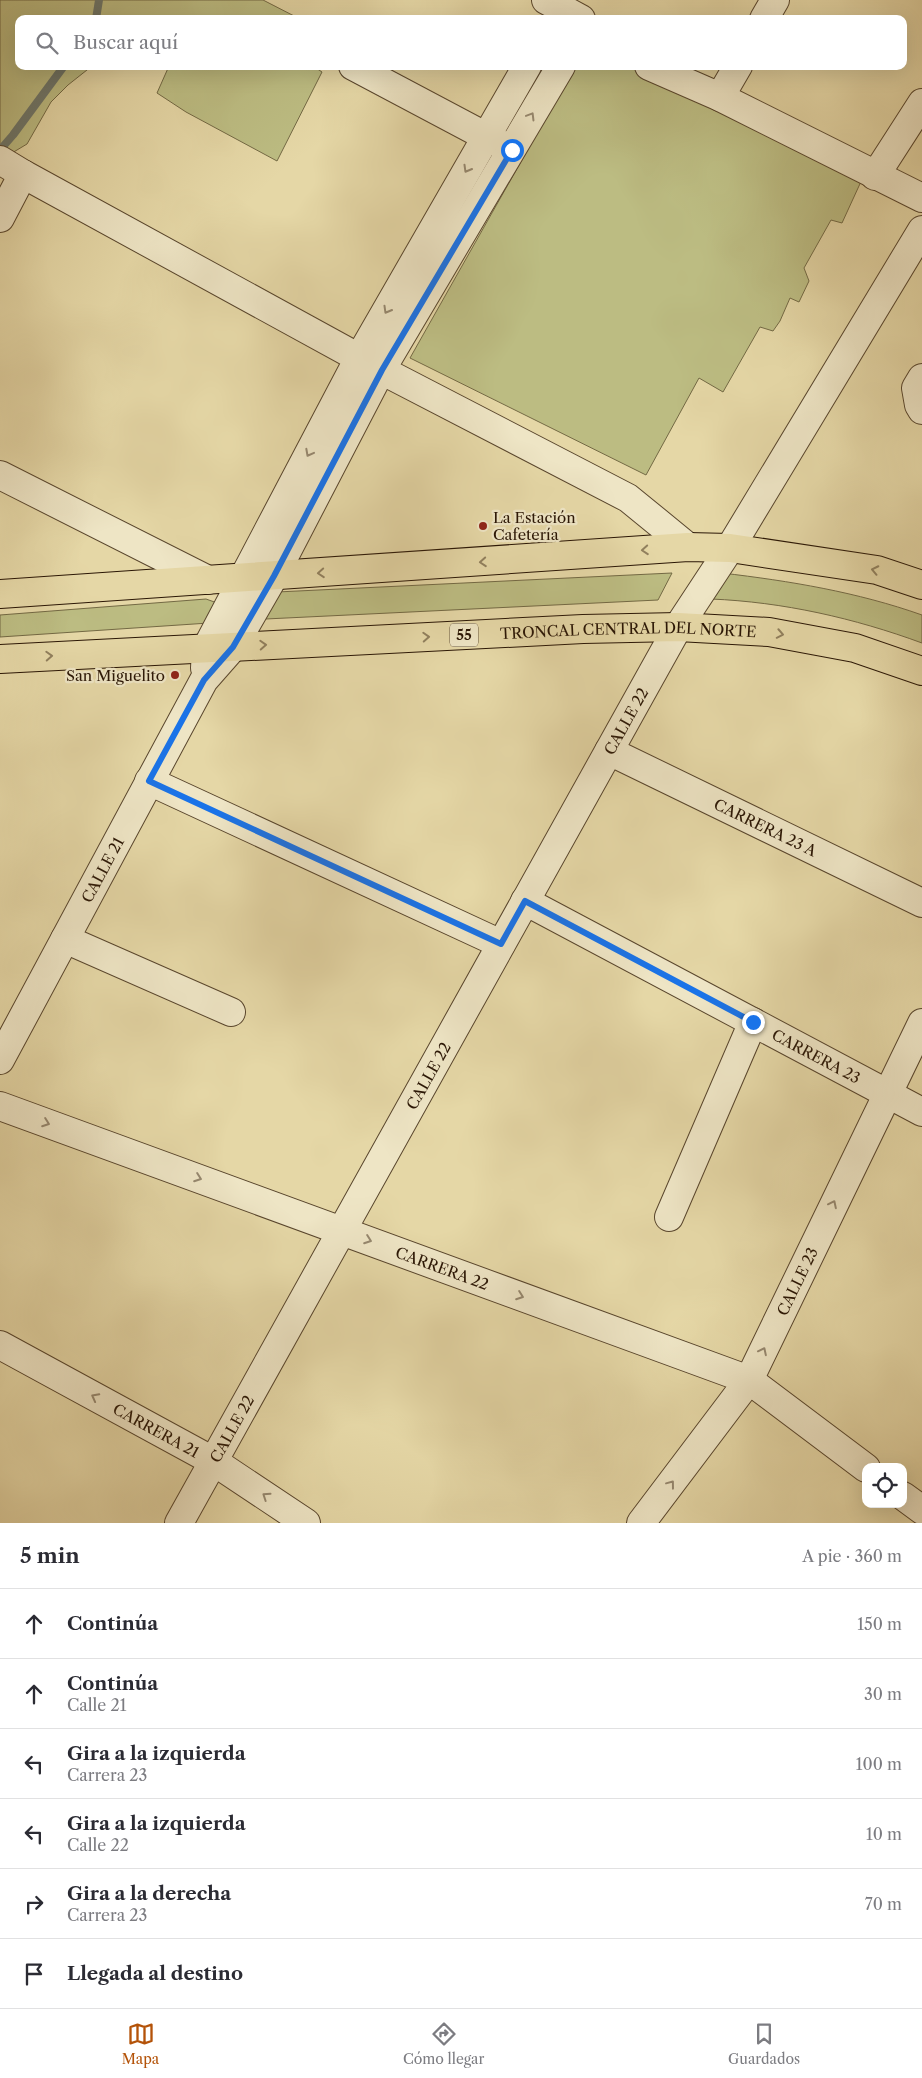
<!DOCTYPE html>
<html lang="es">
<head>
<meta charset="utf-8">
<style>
  body { margin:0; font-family:"Libre Caslon Text",serif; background:#f7f7f7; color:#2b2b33 }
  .controls { position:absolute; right:15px; bottom:15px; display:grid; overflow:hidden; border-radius:10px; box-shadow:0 5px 20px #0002 }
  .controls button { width:45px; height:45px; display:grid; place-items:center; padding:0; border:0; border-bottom:1px solid #e1e1e2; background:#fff; color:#2b2b33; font:25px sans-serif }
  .stop { position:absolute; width:15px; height:15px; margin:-11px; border:4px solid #1a73e8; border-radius:50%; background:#fff }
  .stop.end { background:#1a73e8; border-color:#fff; box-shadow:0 1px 5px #0008 }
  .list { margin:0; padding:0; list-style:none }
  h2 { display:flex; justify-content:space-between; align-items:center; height:65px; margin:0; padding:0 20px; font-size:21px }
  h2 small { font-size:16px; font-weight:400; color:#7c7c81 }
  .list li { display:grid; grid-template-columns:32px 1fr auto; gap:15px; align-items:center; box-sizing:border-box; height:70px; padding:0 20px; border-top:1px solid #e1e1e2 }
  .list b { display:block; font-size:19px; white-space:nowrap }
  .list p { margin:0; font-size:16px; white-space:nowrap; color:#7c7c81 }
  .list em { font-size:16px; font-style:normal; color:#7c7c81 }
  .icon { flex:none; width:28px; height:28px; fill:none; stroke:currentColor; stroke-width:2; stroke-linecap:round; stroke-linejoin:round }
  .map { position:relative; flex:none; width:922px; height:1523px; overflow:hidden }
  .search { position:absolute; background:#fff; box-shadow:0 5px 20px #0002; left:15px; right:15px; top:15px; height:55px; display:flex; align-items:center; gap:12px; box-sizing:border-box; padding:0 18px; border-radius:10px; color:#7c7c81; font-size:19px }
  .sheet { height:485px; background:#fff }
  nav { display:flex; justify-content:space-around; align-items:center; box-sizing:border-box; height:70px; border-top:1px solid #e1e1e2; background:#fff; font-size:14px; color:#7c7c81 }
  nav a { display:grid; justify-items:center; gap:2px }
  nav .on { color:#b45309 }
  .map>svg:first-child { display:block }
  .green { fill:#bcbc82; stroke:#736944 }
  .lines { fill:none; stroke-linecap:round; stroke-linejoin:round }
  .stream { stroke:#6d776c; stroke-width:8 }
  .minor-casing { stroke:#59462d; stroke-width:30 }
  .highway-casing { stroke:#2a1605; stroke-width:30 }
  .minor { stroke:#eee5c5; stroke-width:28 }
  .highway { stroke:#e5d7a6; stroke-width:28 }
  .oneway { stroke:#96886f }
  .oneway2 { stroke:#91805e }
  .route { stroke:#1a73e8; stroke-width:6 }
  .poi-dot { fill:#8f2418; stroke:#eee5c5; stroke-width:2 }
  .labels { text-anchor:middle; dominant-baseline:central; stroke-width:4.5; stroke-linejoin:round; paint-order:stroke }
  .shield { fill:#eee5c5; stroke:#65543f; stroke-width:1 }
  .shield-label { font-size:14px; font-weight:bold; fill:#2a1605 }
  .poi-label { font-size:15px; fill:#2a1605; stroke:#eee5c5; text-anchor:start }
  .street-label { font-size:15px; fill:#2a1605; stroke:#eee5c5 }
</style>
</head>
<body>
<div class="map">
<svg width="922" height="1523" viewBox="0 0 922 1523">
  <rect width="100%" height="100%" fill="#e5d7a6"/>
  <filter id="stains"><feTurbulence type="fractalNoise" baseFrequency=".004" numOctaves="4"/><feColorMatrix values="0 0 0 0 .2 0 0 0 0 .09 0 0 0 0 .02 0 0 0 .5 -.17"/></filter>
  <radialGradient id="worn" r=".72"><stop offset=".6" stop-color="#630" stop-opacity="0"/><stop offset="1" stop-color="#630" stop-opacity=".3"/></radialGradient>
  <path class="green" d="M0,0H263L300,19H19V66H92L68,85L51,102L27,144L12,153L0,147Z
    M169,66H313L322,72L277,161L186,112L157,93Z
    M575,66H637L864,175L842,223L831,220L804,268L809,281L799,302L790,298L780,321L773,331L760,327L723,392L699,378L646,475L410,358Z
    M672,573L658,600L245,620L256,593Z
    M722,573C790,581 857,592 922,615V643C854,618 783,602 711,599Z
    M206,599L220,604L209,623L0,637V615Z"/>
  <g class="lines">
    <path class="stream" d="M96,19L99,0
      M0,150L13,135L64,66"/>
    <defs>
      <g id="minor">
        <path d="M546,0L581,19"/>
        <path d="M764,19L775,0"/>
        <path d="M353,66L502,145"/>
        <path d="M649,66L720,97L922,198"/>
        <path d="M720,97L738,66"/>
        <path d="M0,160L23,174L381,370L628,498L688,547"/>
        <path d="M875,176L922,103"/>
        <path d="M0,218L23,174"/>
        <path d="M922,378L916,388L919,405L922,410"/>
        <path d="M0,475L208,580"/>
        <path d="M205,668L206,649L359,358L527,66"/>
        <path id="s1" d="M609,751L922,903"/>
        <path d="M149,781L501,944"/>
        <path id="s2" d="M525,901L922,1112"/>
        <path d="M65,939L231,1012"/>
        <path id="s3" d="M0,1060L204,680L233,647L274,576L381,370L561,66"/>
        <path id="s4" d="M0,1106L749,1380L866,1468"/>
        <path d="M669,1217L753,1022"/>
        <path id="s5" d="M0,1345L213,1461L306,1523"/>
        <path d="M903,1496L922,1510"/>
        <path id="s6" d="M179,1523L678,627L730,548L922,230"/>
        <path id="s7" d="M641,1523L749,1380L922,1023"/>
      </g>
      <g id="highway">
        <path d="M0,594L688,547L730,548L877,570L922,585"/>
        <path id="s8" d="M0,659L583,629L678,627L769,632L855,648L922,671"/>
      </g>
    </defs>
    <use href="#minor" class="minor-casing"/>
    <use href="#highway" class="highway-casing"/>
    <use href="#minor" class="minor"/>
    <use href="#highway" class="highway"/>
  </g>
  <defs><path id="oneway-chevron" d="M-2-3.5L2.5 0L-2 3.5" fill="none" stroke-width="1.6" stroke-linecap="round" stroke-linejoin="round" transform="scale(1.25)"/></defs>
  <g class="oneway">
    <use href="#oneway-chevron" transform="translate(531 116) rotate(-59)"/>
    <use href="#oneway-chevron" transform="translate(467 169) rotate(120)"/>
    <use href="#oneway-chevron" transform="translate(387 310) rotate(120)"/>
    <use href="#oneway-chevron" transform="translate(309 453) rotate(118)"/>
    <use href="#oneway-chevron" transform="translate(46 1123) rotate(20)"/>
    <use href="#oneway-chevron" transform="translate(198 1178) rotate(20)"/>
    <use href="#oneway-chevron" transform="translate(833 1204) rotate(-64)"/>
    <use href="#oneway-chevron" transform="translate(368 1240) rotate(20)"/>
    <use href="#oneway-chevron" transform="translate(520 1296) rotate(20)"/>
    <use href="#oneway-chevron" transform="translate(763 1351) rotate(-64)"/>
    <use href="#oneway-chevron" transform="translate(95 1397) rotate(-152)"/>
    <use href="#oneway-chevron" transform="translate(671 1484) rotate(-53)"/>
    <use href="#oneway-chevron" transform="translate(266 1496) rotate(-146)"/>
  </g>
  <g class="oneway2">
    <use href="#oneway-chevron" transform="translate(645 550) rotate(176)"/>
    <use href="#oneway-chevron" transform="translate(483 562) rotate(176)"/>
    <use href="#oneway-chevron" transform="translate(875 570) rotate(-168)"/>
    <use href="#oneway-chevron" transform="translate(321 573) rotate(176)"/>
    <use href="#oneway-chevron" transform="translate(780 634) rotate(11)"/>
    <use href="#oneway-chevron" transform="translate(426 637) rotate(-3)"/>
    <use href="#oneway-chevron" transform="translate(263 645) rotate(-3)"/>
    <use href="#oneway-chevron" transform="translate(49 656) rotate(-3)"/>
  </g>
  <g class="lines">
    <path class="route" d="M512,150L382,370L274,576L233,647L204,680L149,781L501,944L525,901L753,1022"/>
  </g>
  <g class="poi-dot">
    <circle cx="483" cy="526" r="5"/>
    <circle cx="175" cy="675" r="5"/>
  </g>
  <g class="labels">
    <rect class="shield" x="450" y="623.5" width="28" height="23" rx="4"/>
    <g class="shield-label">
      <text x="464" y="635">55</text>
    </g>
    <g class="poi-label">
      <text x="493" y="517">La Estación<tspan x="493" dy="17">Cafetería</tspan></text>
      <text x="165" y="675" text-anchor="end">San Miguelito</text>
    </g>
    <g class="street-label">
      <text stroke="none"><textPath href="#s8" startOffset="629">TRONCAL CENTRAL DEL NORTE</textPath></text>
      <text stroke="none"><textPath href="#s6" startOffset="918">CALLE 22</textPath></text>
      <text stroke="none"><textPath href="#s1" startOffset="174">CARRERA 23 A</textPath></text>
      <text stroke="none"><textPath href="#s3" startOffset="216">CALLE 21</textPath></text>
      <text stroke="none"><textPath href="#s2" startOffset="330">CARRERA 23</textPath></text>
      <text stroke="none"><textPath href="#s6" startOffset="512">CALLE 22</textPath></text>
      <text stroke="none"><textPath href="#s4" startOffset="471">CARRERA 22</textPath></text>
      <text stroke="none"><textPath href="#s7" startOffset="289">CALLE 23</textPath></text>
      <text stroke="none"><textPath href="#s6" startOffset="108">CALLE 22</textPath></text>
      <text stroke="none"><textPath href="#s5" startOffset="178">CARRERA 21</textPath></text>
    </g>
  </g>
  <rect width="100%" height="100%" filter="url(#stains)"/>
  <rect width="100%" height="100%" fill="url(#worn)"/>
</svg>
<div class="controls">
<button><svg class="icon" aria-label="locate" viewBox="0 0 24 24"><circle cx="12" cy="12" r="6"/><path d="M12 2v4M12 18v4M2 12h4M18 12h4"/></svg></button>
</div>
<div class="stop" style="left:512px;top:150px"></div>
<div class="stop end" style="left:753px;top:1022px"></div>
<div class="search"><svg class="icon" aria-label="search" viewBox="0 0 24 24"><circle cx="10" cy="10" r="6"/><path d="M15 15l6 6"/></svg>Buscar aquí</div>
</div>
<section class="sheet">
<h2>5 min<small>A pie · 360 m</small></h2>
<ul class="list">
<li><svg class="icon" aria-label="ahead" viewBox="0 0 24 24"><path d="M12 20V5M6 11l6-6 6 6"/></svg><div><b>Continúa</b></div><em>150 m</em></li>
<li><svg class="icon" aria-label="ahead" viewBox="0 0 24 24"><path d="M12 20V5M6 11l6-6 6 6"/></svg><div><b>Continúa</b><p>Calle 21</p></div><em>30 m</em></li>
<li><svg class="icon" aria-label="left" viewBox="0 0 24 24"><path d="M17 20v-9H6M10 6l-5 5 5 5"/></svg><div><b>Gira a la izquierda</b><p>Carrera 23</p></div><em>100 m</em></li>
<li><svg class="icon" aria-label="left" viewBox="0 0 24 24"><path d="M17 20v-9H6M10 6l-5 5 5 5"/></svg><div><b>Gira a la izquierda</b><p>Calle 22</p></div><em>10 m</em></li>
<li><svg class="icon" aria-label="right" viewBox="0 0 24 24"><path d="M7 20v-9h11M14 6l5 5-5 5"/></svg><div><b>Gira a la derecha</b><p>Carrera 23</p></div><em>70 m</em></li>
<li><svg class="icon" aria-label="arrive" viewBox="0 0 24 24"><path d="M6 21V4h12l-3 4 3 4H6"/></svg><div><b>Llegada al destino</b></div></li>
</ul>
</section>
<nav>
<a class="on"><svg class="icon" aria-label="map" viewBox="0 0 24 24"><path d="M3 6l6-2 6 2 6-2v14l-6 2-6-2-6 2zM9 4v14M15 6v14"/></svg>Mapa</a>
<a><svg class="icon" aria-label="directions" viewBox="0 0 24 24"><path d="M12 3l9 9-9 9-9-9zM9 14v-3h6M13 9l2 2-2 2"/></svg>Cómo llegar</a>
<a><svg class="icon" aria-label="saved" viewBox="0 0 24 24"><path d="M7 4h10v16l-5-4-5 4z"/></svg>Guardados</a>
</nav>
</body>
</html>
